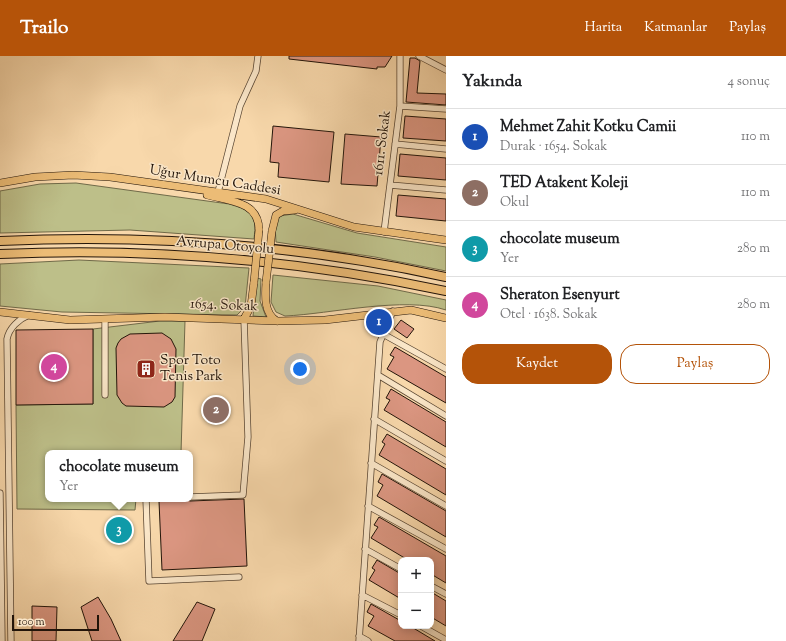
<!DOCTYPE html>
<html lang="tr">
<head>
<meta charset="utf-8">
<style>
  body { margin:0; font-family:"Sorts Mill Goudy",serif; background:#f2f2f2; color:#202124 }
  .controls { position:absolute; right:12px; bottom:12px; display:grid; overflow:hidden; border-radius:8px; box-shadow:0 2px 10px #0003 }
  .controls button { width:36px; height:36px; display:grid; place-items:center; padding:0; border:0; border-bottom:1px solid #e0e0e0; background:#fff; color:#202124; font:20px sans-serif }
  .scale { position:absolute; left:12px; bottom:10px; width:87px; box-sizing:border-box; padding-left:4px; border:2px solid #221409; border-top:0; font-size:11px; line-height:14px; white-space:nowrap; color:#221409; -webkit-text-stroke:3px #fae6c8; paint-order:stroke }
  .you { position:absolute; left:300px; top:313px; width:14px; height:14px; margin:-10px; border:3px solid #fff; border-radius:50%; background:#1a73e8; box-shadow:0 0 0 6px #1a73e833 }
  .badge { display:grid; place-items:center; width:26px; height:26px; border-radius:50%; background:#b45309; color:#fff; font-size:13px; font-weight:700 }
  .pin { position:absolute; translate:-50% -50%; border:2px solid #fff; box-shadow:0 1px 4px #0006 }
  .popup { position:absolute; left:45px; top:394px; width:148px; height:52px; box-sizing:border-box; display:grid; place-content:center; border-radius:8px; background:#fff; filter:drop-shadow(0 1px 3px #0005); font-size:13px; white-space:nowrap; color:#757577 }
  .popup b { font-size:15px; color:#202124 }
  .popup::after { content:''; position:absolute; left:50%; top:100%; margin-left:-8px; border:8px solid transparent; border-top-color:#fff }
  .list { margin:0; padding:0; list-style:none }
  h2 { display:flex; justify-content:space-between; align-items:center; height:52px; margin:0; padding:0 16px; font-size:17px }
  h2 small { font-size:13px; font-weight:400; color:#757577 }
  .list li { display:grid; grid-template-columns:26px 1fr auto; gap:12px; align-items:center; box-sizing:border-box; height:56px; padding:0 16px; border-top:1px solid #e0e0e0 }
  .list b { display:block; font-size:15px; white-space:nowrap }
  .list p { margin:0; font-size:13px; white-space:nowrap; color:#757577 }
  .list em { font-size:13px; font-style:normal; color:#757577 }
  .actions { display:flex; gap:8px; padding:12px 16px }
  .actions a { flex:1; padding:9px 0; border:1px solid #b45309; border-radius:16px; text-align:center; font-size:14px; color:#b45309 }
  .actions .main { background:#b45309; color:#fff }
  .map { position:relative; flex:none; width:446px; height:585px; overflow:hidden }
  header { display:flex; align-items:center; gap:24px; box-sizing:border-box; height:56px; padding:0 20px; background:#b45309; color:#fff }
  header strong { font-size:19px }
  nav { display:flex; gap:22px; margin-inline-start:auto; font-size:14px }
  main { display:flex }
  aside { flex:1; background:#fff }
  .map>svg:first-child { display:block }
  .green { fill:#bdbf89; stroke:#706a49 }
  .building { fill:#db9681; stroke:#221409 }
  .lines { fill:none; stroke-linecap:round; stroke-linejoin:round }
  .minor-casing { stroke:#584532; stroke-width:7 }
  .major-casing { stroke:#221409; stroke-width:8 }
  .highway-casing { stroke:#221409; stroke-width:10 }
  .minor { stroke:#fae6c8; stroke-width:5.5 }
  .major { stroke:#ecbc76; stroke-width:7 }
  .highway { stroke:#ecbc76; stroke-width:8 }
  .major-bridge-casing { stroke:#221409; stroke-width:8; stroke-linecap:butt }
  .major-bridge { stroke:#ecbc76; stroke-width:7 }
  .labels { text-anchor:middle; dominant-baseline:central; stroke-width:3; stroke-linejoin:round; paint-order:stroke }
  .street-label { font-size:14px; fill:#221409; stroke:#fae6c8 }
  .poi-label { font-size:14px; fill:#221409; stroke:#fae6c8; text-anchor:start }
</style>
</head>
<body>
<header>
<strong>Trailo</strong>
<nav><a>Harita</a><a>Katmanlar</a><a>Paylaş</a></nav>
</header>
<main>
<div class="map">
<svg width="446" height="585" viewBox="0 0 446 585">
  <rect width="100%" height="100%" fill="#f8d8ab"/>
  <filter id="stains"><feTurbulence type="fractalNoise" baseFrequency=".005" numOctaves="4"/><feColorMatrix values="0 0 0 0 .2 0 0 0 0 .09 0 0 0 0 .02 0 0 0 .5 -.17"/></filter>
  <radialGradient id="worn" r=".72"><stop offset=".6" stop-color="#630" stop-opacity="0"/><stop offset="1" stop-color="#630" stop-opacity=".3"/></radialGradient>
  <path class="green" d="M76,127L229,148C252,155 257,158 254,183L130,174L0,177V135L40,128Z
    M293,158L357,177L446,191V215L375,201L276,186L275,169L280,160Z
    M79,204L249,212L245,251L237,259L62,256L0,250V208Z
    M273,219L378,230L446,244V254C405,240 330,258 285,260L276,256L271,246Z
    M257,222L261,223L260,245L266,261L253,260Z
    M160,265H185L181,397H48V443H136L135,454L17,453L16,349L93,348V273Z"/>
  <path class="building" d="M289,0H392L385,11H377V13L289,3Z
    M410,2H415L420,5L417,37L446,38V49L406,46Z
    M405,60L446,63V85L403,82Z
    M273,70L334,76L329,126L278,121L279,107L270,106Z
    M345,78L381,81L377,130L341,128Z
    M400,98L446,102V124L398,120Z
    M398,139L446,143V165L396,160Z
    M401,264L414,273L407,282L394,273Z
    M93,273V348L16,349V274Z
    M162,277L171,283L176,293L175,341L172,346L164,351L126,350L122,347L117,339L116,292L118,287L121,283L130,278Z
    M395,291L446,321V347L387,313L394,301L390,299Z
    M391,333L446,366V391L384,354L390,344L386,342Z
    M387,378L446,413V439L379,399L385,388L382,386Z
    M382,418L446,455V481L377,440L383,429L378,426Z
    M186,443L190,445L244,443L247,510L162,514L159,445Z
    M379,461L446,500V527L431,518V504H408L371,482L378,471L374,469Z
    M377,504L401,518V543L369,524L375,514L372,512Z
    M431,536L446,545V570L431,561Z
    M98,541L111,563L121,585H92L81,551Z
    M197,546L215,553L202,585H173Z
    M371,548L401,565V570H410L435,585H395L368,570L374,560L367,556Z
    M32,550L57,551L56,585H32Z"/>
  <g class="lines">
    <defs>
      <path id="minor" d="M419,0L446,14
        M400,50L446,53
        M395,88L446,93
        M390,129L446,134
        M218,136L240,50L256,15L258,0
        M384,176L400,50V0
        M383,278L446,313
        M378,319L446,360
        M105,339V264
        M374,363L446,405
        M371,407L446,450
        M0,437L2,585
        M190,441L243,439L248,381L244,263
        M146,443L149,525L239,521
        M368,450L446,493
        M365,493L401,513
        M431,530L446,538
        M362,539L401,559
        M421,570L446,584
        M359,580L368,585
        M11,585L7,283C9,272 19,263 29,259
        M359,585L380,286L393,255"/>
      <path id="major" d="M0,127L35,121L73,119L110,121L266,143L354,171L446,184
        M207,139C229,145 259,145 259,174
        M272,175L276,159L283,155L295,154
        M266,226C265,240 264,258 277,265
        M0,256L70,264L165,261L278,265L325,264L411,254L446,262
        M244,263L251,250L254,226"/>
      <path id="highway" d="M0,185C149,178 300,189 446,221
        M0,198C150,191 299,204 446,235"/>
    </defs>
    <use href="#minor" class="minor-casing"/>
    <use href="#major" class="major-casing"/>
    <use href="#highway" class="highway-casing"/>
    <use href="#minor" class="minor"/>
    <use href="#major" class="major"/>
    <use href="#highway" class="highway"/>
    <defs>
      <path id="major-bridge" d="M254,226L259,174
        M266,226L272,175"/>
    </defs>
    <use href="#major-bridge" class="major-bridge-casing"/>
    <use href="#major-bridge" class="major-bridge"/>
  </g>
  <defs>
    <symbol id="building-square" viewBox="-11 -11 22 22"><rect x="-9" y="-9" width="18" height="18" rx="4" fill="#8f2418" stroke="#fae6c8"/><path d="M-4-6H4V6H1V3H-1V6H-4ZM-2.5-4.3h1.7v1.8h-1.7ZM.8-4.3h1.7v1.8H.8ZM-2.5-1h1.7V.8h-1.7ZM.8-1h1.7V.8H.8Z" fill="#fff"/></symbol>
  </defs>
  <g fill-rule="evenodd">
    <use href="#building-square" x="135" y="302" width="22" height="22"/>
  </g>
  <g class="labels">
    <g class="street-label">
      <text transform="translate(383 87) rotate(-83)">1611. Sokak</text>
      <text transform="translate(215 125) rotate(9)">Uğur Mumcu Caddesi</text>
      <text transform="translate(225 190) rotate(5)">Avrupa Otoyolu</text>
      <text transform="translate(224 250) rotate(2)">1654. Sokak</text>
    </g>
    <g class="poi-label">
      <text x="160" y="305">Spor Toto<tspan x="160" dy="16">Tenis Park</tspan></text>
    </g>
  </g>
  <rect width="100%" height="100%" filter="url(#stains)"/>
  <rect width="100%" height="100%" fill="url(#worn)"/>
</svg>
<div class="controls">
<button>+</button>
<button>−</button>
</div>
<div class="scale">100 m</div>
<div class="you"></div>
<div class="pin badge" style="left:379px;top:266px;background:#1a4fb4">1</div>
<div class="pin badge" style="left:216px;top:354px;background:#8d6e63">2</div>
<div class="pin badge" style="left:119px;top:474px;background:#0f9aa8">3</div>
<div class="popup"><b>chocolate museum</b>Yer</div>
<div class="pin badge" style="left:54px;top:311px;background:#d1479c">4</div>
</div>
<aside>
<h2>Yakında<small>4 sonuç</small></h2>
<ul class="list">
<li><span class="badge" style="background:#1a4fb4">1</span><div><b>Mehmet Zahit Kotku Camii</b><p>Durak · 1654. Sokak</p></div><em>110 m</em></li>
<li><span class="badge" style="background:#8d6e63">2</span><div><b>TED Atakent Koleji</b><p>Okul</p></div><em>110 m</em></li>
<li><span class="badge" style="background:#0f9aa8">3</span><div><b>chocolate museum</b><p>Yer</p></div><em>280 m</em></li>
<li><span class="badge" style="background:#d1479c">4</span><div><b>Sheraton Esenyurt</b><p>Otel · 1638. Sokak</p></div><em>280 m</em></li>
</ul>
<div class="actions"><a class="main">Kaydet</a><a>Paylaş</a></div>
</aside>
</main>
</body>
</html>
